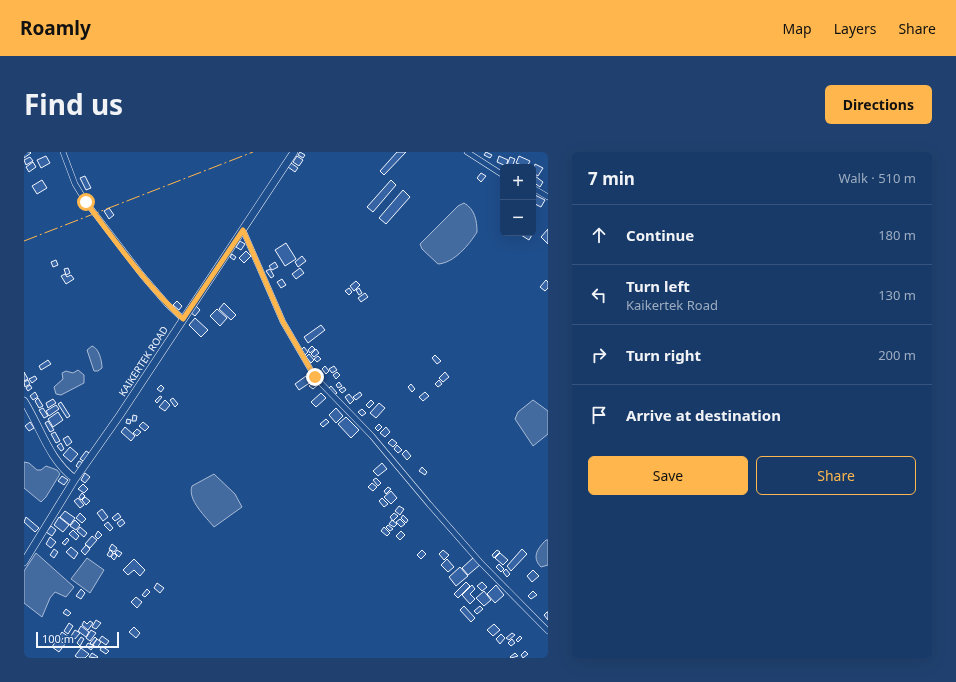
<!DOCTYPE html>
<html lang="en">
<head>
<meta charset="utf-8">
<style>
  body { margin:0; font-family:"Noto Sans",sans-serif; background:#20416f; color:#f1f3f6 }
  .controls { position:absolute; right:12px; top:12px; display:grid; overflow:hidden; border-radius:6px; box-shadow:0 4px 16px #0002 }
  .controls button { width:36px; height:36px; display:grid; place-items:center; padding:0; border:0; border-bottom:1px solid #36547d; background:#173a69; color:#f1f3f6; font:20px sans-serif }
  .scale { position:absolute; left:12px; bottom:10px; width:83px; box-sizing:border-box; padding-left:4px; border:2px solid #f2f6ff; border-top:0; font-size:11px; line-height:14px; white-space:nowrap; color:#f2f6ff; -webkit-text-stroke:3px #1f4e8c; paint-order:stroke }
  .stop { position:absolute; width:12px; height:12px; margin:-9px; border:3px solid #ffb74d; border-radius:50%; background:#fff }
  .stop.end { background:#ffb74d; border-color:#fff; box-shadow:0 1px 4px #0008 }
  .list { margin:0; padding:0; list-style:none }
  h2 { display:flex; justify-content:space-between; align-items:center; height:52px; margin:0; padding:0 16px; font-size:17px }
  h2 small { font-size:13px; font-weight:400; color:#9eadc0 }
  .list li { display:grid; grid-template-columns:26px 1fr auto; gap:12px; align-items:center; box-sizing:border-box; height:60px; padding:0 16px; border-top:1px solid #36547d }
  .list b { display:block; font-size:15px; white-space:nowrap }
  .list p { margin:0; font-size:13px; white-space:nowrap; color:#9eadc0 }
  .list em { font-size:13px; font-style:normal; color:#9eadc0 }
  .actions { display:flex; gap:8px; padding:12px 16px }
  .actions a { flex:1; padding:9px 0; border:1px solid #ffb74d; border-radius:6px; text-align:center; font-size:14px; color:#ffb74d }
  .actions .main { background:#ffb74d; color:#111 }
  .icon { flex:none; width:22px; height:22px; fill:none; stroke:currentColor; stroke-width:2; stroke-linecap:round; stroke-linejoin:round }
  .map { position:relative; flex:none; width:524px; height:506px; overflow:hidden; border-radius:6px }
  header { display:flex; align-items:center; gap:24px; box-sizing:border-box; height:56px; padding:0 20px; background:#ffb74d; color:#111 }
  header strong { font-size:19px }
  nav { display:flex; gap:22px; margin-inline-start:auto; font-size:14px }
  .intro { display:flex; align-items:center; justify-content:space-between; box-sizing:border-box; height:96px; padding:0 24px }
  h1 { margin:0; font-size:28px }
  .button { padding:10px 18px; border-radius:6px; background:#ffb74d; color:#111; font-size:14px; font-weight:700 }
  main { display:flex; gap:24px; padding:0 24px }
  aside { flex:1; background:#173a69; border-radius:6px; box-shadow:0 4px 16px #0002 }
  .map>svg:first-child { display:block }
  .water { fill:#446ba0; stroke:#a8bbd7 }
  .building { fill:#3563a3; stroke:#f2f6ff }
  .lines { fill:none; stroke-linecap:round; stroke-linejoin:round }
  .minor-casing { stroke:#f2f6ff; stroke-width:6 }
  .secondary-casing { stroke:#f2f6ff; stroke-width:8 }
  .minor { stroke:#1f4e8c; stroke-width:5 }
  .secondary { stroke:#1f4e8c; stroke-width:7 }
  .power { stroke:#ffb74d; stroke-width:1; stroke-dasharray:14 3 2 3; stroke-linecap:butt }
  .route { stroke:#ffb74d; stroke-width:5 }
  .labels { text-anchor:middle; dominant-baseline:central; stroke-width:3; stroke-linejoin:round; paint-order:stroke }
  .street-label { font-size:10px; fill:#f2f6ff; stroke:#1f4e8c }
</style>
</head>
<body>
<header>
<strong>Roamly</strong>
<nav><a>Map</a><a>Layers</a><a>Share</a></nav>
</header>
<div class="intro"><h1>Find us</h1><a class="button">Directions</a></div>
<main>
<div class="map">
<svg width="524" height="506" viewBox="0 0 524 506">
  <rect width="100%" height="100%" fill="#1f4e8c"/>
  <path class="water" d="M440,51C451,57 453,69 453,80C445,93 430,111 414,112L398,97L396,92L434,54Z
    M68,194C75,196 78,209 78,216L74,219H70L63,198Z
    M54,218L60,223V231L37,243L32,242L30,235L39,227L38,221L42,219L49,221Z
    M509,248L524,259V282L509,294L491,267L494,260Z
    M0,310L5,311L13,318H17L22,314L33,318L36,322L22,345L17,350L0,336Z
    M190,322L211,342L218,355L190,375C182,365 163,348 168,334Z
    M522,388H524V413L517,415C507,405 514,396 522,388Z
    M12,401L50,435L42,445L31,440L26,446L18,465L0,451V419Z
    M63,406L80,418L66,441L47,427Z"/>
  <path class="building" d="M0,0H6L7,1L0,6Z
    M276,0L281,3L279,6L274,3Z
    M373,0H382L360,23L356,19Z
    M462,0L468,3L466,6L460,3Z
    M22,4L26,11L17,16L13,8Z
    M273,4L279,8L275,14L269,10Z
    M475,4L484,8L482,14L473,10Z
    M495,4L506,9L503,15L492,11Z
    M6,5L9,9L2,13L0,8Z
    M486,5L491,7L488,15L483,13Z
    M9,10L12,15L5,20L2,15Z
    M267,11L274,16L271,20L264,15Z
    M511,12L519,16L514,24L509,21Z
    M457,21L462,24L457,30L453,26Z
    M61,24L67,36L62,38L56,26Z
    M511,24L519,30L516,35L509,30Z
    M18,28L23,36L13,42L8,34Z
    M367,28L372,33L349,60L343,55Z
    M379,38L386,45L362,72L355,66Z
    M511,43L521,48L517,55L509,51Z
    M85,56L90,63L85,67L80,59Z
    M524,77V92L517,85Z
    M498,81H509L505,88L497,83Z
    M216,89L221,92L217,98L212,95Z
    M262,91L272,107L261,114L251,98Z
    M222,99L227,104L220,111L215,106Z
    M208,102L212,105L210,108L206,105Z
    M278,104L282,109L274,115L271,110Z
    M32,108L34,113L29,115L27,110Z
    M251,110L254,115L248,118L245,114Z
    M44,116L46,121L42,123L40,117Z
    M276,116L280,121L272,127L268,122Z
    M246,117L250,124L247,126L242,119Z
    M41,122L43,125L47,123L50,127L42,132L37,124Z
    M258,127L262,133L257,136L253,130Z
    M522,128L524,130V136L521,139L516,135Z
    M332,129L336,133L330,139L326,134Z
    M325,136L328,140L325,143L321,139Z
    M335,136L338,141L335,143L332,138Z
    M341,141L344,145L337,150L334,146Z
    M153,149L158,154L155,158L149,153Z
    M200,151L212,163L207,168L195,157Z
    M172,154L176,158L171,164L166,160Z
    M193,157L203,166L196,174L186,164Z
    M171,166L184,178L177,185L165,173Z
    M297,173L301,178L284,191L280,185Z
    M288,194L291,197L286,201L284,198Z
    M280,195L284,200L281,203L277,198Z
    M292,197L295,201L290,205L287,202Z
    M285,202L290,208L287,211L282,205Z
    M411,203L417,209L413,212L408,206Z
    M294,204L297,207L293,210L290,207Z
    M24,208L27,212L17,218L15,214Z
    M301,214L305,219L302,222L298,217Z
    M310,214L313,218L308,221L305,217Z
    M0,220L4,227L0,229Z
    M313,220L316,223L312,227L309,223Z
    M421,220L425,225L419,230L415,226Z
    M11,224L13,227L8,231L5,227Z
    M282,224L287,230L275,238L271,232Z
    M4,228L6,232L1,235L0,230Z
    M291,228L295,232L289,237L285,234Z
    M415,228L418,232L414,235L411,232Z
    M315,230L318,234L314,236L312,233Z
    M387,232L391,237L388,240L384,235Z
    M6,233L8,236L4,239L2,236Z
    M137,233L140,236L137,240L133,237Z
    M307,234L313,241L309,244L303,238Z
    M320,235L322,238L318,241L315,238Z
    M11,240L14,245L9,248L6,244Z
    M336,240L338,243L332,248L329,245Z
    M401,240L405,244L399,249L395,245Z
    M297,241L302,246L292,255L287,250Z
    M325,242L330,248L326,252L321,245Z
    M136,244L138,245L133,251L131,249Z
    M14,246L19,254L15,256L11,249Z
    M149,246L154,252L151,255L146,248Z
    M29,247L32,251L24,256L22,251Z
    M141,248L146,253L141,259L135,255Z
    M347,248L350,251L345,256L342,253Z
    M37,250L46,264L43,266L34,252Z
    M355,251L361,256L352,266L346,261Z
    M32,253L35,257L25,264L22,259Z
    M19,256L24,264L20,266L15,258Z
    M312,256L319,264L312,271L305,263Z
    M338,257L342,261L338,264L334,260Z
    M34,260L39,268L29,275L24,267Z
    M109,263L113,264L112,269H108Z
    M322,265L335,278L327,286L314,272Z
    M103,267L107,268L106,272L102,271Z
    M302,267L305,270L299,275L296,272Z
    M24,269L30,278L26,280L21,271Z
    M6,270L10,276L5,279L1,274Z
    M119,270L125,275L121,279L115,274Z
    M355,272L358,275L354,279L351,276Z
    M101,275L111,284L107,289L97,280Z
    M362,275L366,280L361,285L356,281Z
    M113,277L117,280L113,284L109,281Z
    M31,280L36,289L32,291L27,282Z
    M44,284L48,290L43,294L39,287Z
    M368,287L373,291L369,295L364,291Z
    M37,291L40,297L37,299L33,294Z
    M373,293L378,298L374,301L370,297Z
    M46,295L54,302L47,310L39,303Z
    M382,298L387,304L383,308L378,302Z
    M62,299L67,302L61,310L56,307Z
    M55,309L59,311L56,317L52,314Z
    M358,311L363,317L354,324L349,319Z
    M398,315L403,320L401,323L395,319Z
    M61,321L66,325L61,331L57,328Z
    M38,324L44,328L40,333L34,329Z
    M352,326L357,331L354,334L349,328Z
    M348,331L353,335L349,339L344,335Z
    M59,332L64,337L60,341L54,337Z
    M364,335L367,337L362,342L360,339Z
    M367,339L373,346L367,352L360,345Z
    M58,341L61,344L57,348L55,345Z
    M61,345L66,349L62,353L58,348Z
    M54,346L60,353L56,356L50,349Z
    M358,346L364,352L360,355L355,349Z
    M375,354L380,357L376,363L371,359Z
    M78,357L84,365L79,369L73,361Z
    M41,359L51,366L46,373L36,365Z
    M56,361L62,367L58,371L52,366Z
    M94,361L97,365L91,369L88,366Z
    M370,361L374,364L369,369L366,365Z
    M379,363L384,368L382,371L377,366Z
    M2,365L15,376L11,380L0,370Z
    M35,365L45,373L39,380L30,373Z
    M98,367L101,371L96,375L93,371Z
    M376,367L381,372L377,375L372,370Z
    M51,368L56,373L52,378L46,374Z
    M368,368L373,372L370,375L365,372Z
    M84,370L89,376L86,379L80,373Z
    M364,373L369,377L366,379L362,375Z
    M27,374L32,378L28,384L22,380Z
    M56,375L63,381L60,385L53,379Z
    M360,375L366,381L363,384L357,379Z
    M49,378L55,384L52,388L45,382Z
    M74,379L78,383L74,387L71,384Z
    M377,379L381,383L376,388L372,384Z
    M68,384L73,388L66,396L61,392Z
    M26,385L32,390L27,396L22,392Z
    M43,386L45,388L41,393L38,391Z
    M88,392L93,396L90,400L85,397Z
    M62,393L66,397L61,403L57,399Z
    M47,395L54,401L50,407L42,400Z
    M30,397L34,400L30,406L26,403Z
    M498,397L503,402L487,419L483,414Z
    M86,398L89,401L86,405L83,403Z
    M93,398L98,401L95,405L91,401Z
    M398,398L402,402L397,407L393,403Z
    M419,398L425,403L420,408L415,402Z
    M473,398L476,400L470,406L468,403Z
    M90,401L93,404L90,408L87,405Z
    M476,401L484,408L479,413L471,406Z
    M450,405L457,412L444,423L438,416Z
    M110,407L121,418L116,424L110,418L104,423L99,418Z
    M423,407L430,415L424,420L417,413Z
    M475,412L480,417L477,420L472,415Z
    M436,415L444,424L432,434L425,425Z
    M482,417L486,422L483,425L479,420Z
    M509,418L515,424L508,430L503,424Z
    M442,430L446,434L434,446L430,442Z
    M458,430L463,435L458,439L453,434Z
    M133,431L140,436L136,441L130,436Z
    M448,433L451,437L446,442L451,447L446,452L438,443Z
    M472,433L480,443L471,451L463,442Z
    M57,437L61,441L57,447L52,444Z
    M123,437L126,440L121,445L118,443Z
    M460,439L467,448L460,454L452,446Z
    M509,439L513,443L507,447L504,444Z
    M112,445L118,450L113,456L107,450Z
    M440,454L451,466L447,470L436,458Z
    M456,454L459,457L453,462L450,459Z
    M42,457L47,461L44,464L39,461Z
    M523,460H524V468L520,463Z
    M72,468L77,471L72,477L68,475Z
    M60,469L63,472L66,469L69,471L64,478L58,473Z
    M45,471L49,474L44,482L40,479Z
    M470,472L476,478L469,484L463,478Z
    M57,474L65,480L62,485L54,479Z
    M110,475L116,481L112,486L105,480Z
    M51,478L56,481L51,487L47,484Z
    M67,478L72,481L66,489L62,486Z
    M38,480L46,486L44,489L39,486L37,489L34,486Z
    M488,481L491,483L485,488L482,486Z
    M477,482L481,486L476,492L472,487Z
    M78,484L85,489L82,493L75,488Z
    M496,484L498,486L494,490L492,488Z
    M57,485L60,487L56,494L53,491Z
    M71,485L73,487L68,493L66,491Z
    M33,487L41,492L35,500L28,495Z
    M73,487L77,490L73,496L69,493Z
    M488,487L491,491L487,494L484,491Z
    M64,491L70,494L67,498L62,494Z
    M78,494L85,499L82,502L76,498Z
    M57,496L65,502L61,506H54L51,504Z
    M501,499L504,502L499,506L497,503Z
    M68,501L74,505L73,506L65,505Z
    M491,501L494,504L487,506L486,505Z"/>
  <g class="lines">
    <defs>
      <path id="minor" d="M39,0L51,32L62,50L118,123L143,152L159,167
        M443,0L479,23
        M509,36L524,45
        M219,78L259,170L291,225L348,284L405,352L456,410L524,479"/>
      <path id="secondary" d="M0,249C17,276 25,308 51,327
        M0,410L51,327L96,263L270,0"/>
    </defs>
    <use href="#minor" class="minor-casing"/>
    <use href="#secondary" class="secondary-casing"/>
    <use href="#minor" class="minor"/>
    <use href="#secondary" class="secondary"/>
    <path class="power" d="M0,89L229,0"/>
  </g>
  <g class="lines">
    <path class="route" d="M62,50C92,90 122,133 159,167L219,78L259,170L291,225"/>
  </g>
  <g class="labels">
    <g class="street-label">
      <text transform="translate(119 209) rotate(-57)">KAIKERTEK ROAD</text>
    </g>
  </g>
</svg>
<div class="controls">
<button>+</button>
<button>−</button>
</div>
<div class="scale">100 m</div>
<div class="stop" style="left:62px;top:50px"></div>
<div class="stop end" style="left:291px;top:225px"></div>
</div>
<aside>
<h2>7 min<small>Walk · 510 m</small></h2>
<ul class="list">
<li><svg class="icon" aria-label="ahead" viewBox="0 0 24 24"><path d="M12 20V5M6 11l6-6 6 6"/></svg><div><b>Continue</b></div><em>180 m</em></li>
<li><svg class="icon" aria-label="left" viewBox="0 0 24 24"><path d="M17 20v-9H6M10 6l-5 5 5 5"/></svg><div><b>Turn left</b><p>Kaikertek Road</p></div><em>130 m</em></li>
<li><svg class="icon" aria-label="right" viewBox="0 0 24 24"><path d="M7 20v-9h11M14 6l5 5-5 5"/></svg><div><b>Turn right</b></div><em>200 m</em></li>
<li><svg class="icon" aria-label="arrive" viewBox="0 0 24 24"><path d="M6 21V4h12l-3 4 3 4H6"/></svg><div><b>Arrive at destination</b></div></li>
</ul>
<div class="actions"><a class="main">Save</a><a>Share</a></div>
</aside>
</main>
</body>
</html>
